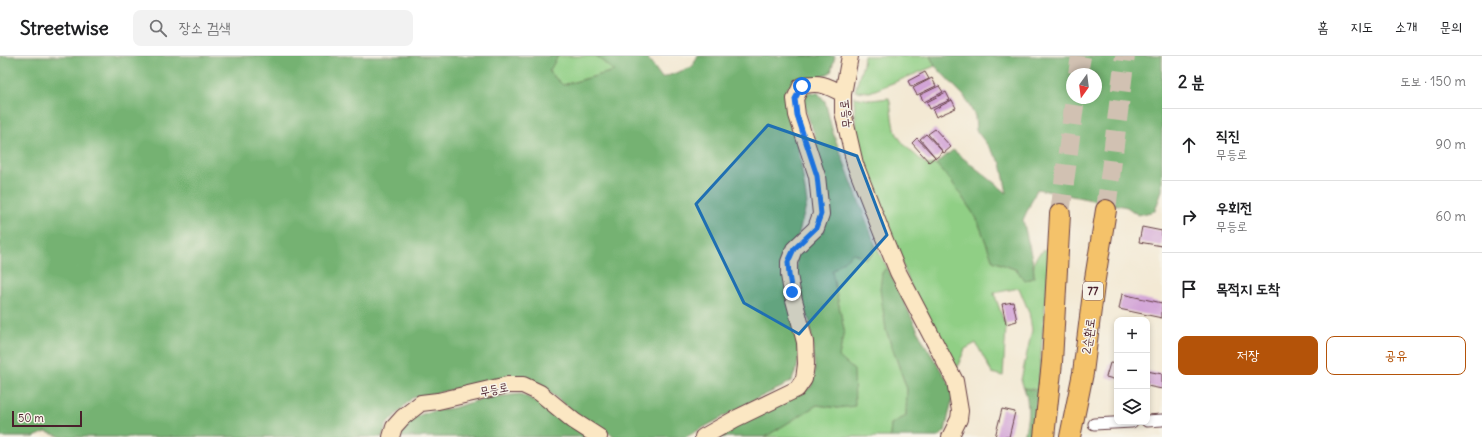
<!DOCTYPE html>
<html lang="ko">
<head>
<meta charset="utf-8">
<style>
  body { margin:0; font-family:Delius,"Poor Story",sans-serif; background:#f2f2f2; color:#202124 }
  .controls { position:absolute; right:12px; bottom:12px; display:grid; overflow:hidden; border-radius:8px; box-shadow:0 2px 6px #0003 }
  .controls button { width:36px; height:36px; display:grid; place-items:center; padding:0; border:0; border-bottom:1px solid #e0e0e0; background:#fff; color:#202124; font:20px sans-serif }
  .compass { position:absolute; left:1066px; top:12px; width:36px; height:36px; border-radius:50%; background:#fff; box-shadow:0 2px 6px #0003; rotate:194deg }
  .scale { position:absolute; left:12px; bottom:10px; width:70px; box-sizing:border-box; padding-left:4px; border:2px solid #4a1f2b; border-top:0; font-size:11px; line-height:14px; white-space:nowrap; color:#4a1f2b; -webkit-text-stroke:3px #f7f3e8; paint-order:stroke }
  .stop { position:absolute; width:12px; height:12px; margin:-9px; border:3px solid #1a73e8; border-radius:50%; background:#fff }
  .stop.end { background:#1a73e8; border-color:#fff; box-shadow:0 1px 4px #0008 }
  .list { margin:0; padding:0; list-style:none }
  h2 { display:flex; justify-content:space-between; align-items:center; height:52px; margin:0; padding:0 16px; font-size:17px }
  h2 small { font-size:13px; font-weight:400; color:#757577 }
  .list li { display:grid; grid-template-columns:26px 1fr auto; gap:12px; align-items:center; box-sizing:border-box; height:72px; padding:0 16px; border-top:1px solid #e0e0e0 }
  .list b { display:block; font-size:15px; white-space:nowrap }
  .list p { margin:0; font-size:13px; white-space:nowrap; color:#757577 }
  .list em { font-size:13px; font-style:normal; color:#757577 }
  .actions { display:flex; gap:8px; padding:12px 16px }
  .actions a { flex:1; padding:9px 0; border:1px solid #b45309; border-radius:8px; text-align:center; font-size:14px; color:#b45309 }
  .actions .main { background:#b45309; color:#fff }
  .icon { flex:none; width:22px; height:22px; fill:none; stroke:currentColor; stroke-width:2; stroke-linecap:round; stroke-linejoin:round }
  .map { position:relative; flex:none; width:1162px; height:381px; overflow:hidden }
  header { display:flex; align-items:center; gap:24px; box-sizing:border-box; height:56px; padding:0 20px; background:#fff; border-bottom:1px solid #e0e0e0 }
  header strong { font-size:19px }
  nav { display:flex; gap:22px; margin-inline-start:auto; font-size:14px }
  .search { width:280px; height:36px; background:#f2f2f2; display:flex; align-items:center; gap:10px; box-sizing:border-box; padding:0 14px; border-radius:8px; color:#757577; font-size:15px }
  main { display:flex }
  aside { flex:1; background:#fff }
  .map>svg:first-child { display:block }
  .green { fill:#90cf85; stroke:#6d7758 }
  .forest { fill:#74b272; stroke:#5f684e; fill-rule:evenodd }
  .building { fill:#d2a3d7 }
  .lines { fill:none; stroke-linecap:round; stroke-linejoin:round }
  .highway-tunnel { stroke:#d1c1b2; stroke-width:20; stroke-dasharray:20 10; stroke-linecap:butt }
  .street-casing { stroke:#633d44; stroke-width:13 }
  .secondary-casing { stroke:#633d44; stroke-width:18 }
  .highway-casing { stroke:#633d44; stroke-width:22 }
  .street { stroke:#fff; stroke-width:11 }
  .secondary { stroke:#fbe7c3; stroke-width:16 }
  .highway { stroke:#f4c26a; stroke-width:20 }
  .route { stroke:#1a73e8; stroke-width:5 }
  .marked { fill:#1f6fb2; fill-opacity:0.2; stroke:#1f6fb2; stroke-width:3; stroke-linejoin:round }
  .labels { text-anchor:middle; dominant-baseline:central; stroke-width:3; stroke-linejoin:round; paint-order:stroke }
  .shield { fill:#f7f3e8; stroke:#7e5f64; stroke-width:1 }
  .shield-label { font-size:11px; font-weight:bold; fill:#4a1f2b }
  .street-label { font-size:12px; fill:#4a1f2b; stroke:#f7f3e8 }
</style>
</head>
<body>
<header>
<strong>Streetwise</strong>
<div class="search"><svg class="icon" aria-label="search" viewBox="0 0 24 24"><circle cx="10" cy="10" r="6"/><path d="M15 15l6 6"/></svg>장소 검색</div>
<nav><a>홈</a><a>지도</a><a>소개</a><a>문의</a></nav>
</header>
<main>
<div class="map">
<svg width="1162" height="381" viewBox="0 0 1162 381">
  <rect width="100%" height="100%" fill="#f7f3e8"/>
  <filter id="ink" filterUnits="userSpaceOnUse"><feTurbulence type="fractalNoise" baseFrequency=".025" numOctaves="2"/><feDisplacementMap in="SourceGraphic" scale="8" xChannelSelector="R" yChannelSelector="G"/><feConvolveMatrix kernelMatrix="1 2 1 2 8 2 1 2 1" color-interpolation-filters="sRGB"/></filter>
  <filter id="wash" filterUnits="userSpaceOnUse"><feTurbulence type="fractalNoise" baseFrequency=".012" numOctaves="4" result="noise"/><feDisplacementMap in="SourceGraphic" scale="16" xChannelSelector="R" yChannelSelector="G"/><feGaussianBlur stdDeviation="0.9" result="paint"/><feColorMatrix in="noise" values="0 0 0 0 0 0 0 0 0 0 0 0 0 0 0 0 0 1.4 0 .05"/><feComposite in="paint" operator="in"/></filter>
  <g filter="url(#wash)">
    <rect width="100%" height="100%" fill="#f3e9d4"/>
    <path class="green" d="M558,0H596L614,15L563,29L548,16Z
      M864,0H930L935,10L870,36L855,35L863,8Z
      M854,41L871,44L889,42C892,52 891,62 894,71C899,88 915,98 927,109L936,108L952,126L977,163L993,205L1017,214L1025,225L1034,221C1033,204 1034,199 1050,191L1038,334L1024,332L1021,324L1032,274L1029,256L1019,232L994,237L1006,271L1003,320L992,317L976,287L965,293L956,314L913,236L868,118L856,75Z
      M875,188L887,211L882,217L886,274L907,333L906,360L891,368L890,381H765L817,349L838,352L839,301L844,274L832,215L853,197L873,198Z"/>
    <path class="forest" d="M0,0H558L549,16L563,29L614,15L596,0H646L662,22L692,11L698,0H835L831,16L821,21L787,31L786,45L789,64L797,82L807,147L798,180L786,201L800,296L797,312L792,324L782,331L756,343L686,381H616L584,364L539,328L451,334L412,342L387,368L382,381H62L46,376L34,381H0Z
      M930,0H1162V134L1155,155L1138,159L1127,151L1037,133L1023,164L1033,207L1034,221L1025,225L1017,214L993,205L977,163L952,126L936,108L953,94L1007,137L1001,107L976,74L975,60L964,40L935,10ZM1072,18H1096V42H1072Z
      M809,36L818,37L825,45L833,77L875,188L873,198L866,203L853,197L832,215L844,274L839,301L854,314L855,350L838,352L817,349L765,381H714L811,331L815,315L810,267L800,239L797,224L796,198L812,183L824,175L825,142L814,77L800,40Z
      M887,211L924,287L954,335L945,375L939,381H890L891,368L906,360L907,333L886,274L880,233L882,217Z
      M1024,332L1038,334L1033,381H1024C1028,364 1030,348 1024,332Z
      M521,338L541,348L588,381H399L412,362L428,356L453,352L485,342Z"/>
    <g id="blocks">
      <path class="building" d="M925,16L929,23L911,31L908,25Z
        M932,22L936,30L917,39L913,32Z
        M939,30L943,36L924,46L920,39Z
        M946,36L950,44L930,53L927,46Z
        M952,44L956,52L936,61L933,54Z
        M935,73L951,91L944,97L928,78Z
        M926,78L943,96L936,102L920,83Z
        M917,82L935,101L929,106L912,87Z
        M1142,171L1162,175V190L1139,186Z
        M1122,238L1162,247V262L1119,253Z
        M1013,246L1017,265L1006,268L1002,248Z
        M1110,307L1117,308V324L1106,321Z
        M1147,315L1162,318V333L1147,330Z
        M1002,353L1015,356L1009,381H995Z"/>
    </g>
  </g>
  <g filter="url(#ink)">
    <use href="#blocks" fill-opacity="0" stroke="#633d44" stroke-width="1"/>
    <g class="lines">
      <path class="highway-tunnel" d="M1078,18L1081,0
        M1106,154L1125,0
        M1060,158L1075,42"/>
      <defs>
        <path id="street" d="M1147,365L1162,364
          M1094,368L1132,366"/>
        <path id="secondary" d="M843,38L850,0
          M391,381L394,371L403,361L421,347L438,345L507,329H523L540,337L574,365L599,381
          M703,381L735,363L797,333L804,323L806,308L805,286L792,236L789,219V206L794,193L816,172L821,158L817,120L797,59L795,43L801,30C819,25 828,30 843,38V56L855,108L882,177L898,216L955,325L960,355L959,363L950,381"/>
        <path id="highway" d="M1044,381L1052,306L1060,158
          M1070,381L1083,317L1094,229L1106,154"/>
      </defs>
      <use href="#street" class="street-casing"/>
      <use href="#secondary" class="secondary-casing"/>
      <use href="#highway" class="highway-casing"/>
      <use href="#street" class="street"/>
      <use href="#secondary" class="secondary"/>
      <use href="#highway" class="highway"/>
    </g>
  </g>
  <g class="lines" filter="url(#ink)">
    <path class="route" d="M792,236L789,219L788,206L794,193L816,172L821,158L817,120L797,59L795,43L802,30"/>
  </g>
  <path class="marked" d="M768,69L857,100L887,179L799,278L744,247L696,148Z"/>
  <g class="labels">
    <rect class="shield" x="1083" y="226" width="20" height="18" rx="3"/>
    <g class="shield-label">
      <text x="1093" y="235">77</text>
    </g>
    <g class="street-label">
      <text transform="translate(845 58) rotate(-97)">무등로</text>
      <text transform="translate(1088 280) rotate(-83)">2순환로</text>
      <text transform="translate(494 333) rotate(-11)">무등로</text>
    </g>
  </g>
</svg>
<div class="controls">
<button>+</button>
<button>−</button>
<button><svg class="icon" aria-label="layers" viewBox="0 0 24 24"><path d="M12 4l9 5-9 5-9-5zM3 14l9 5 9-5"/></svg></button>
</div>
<svg class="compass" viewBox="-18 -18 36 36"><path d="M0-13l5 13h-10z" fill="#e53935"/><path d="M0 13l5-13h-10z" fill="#757577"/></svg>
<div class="scale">50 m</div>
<div class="stop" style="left:802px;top:30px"></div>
<div class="stop end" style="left:792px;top:236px"></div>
</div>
<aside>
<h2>2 분<small>도보 · 150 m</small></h2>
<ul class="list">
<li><svg class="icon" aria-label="ahead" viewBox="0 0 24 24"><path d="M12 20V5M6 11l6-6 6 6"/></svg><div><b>직진</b><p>무등로</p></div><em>90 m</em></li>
<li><svg class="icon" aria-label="right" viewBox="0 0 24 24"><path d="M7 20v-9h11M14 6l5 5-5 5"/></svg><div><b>우회전</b><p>무등로</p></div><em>60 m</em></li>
<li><svg class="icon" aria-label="arrive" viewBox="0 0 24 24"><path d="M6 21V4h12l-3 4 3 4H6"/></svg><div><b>목적지 도착</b></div></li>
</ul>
<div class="actions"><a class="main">저장</a><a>공유</a></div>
</aside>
</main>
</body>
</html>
